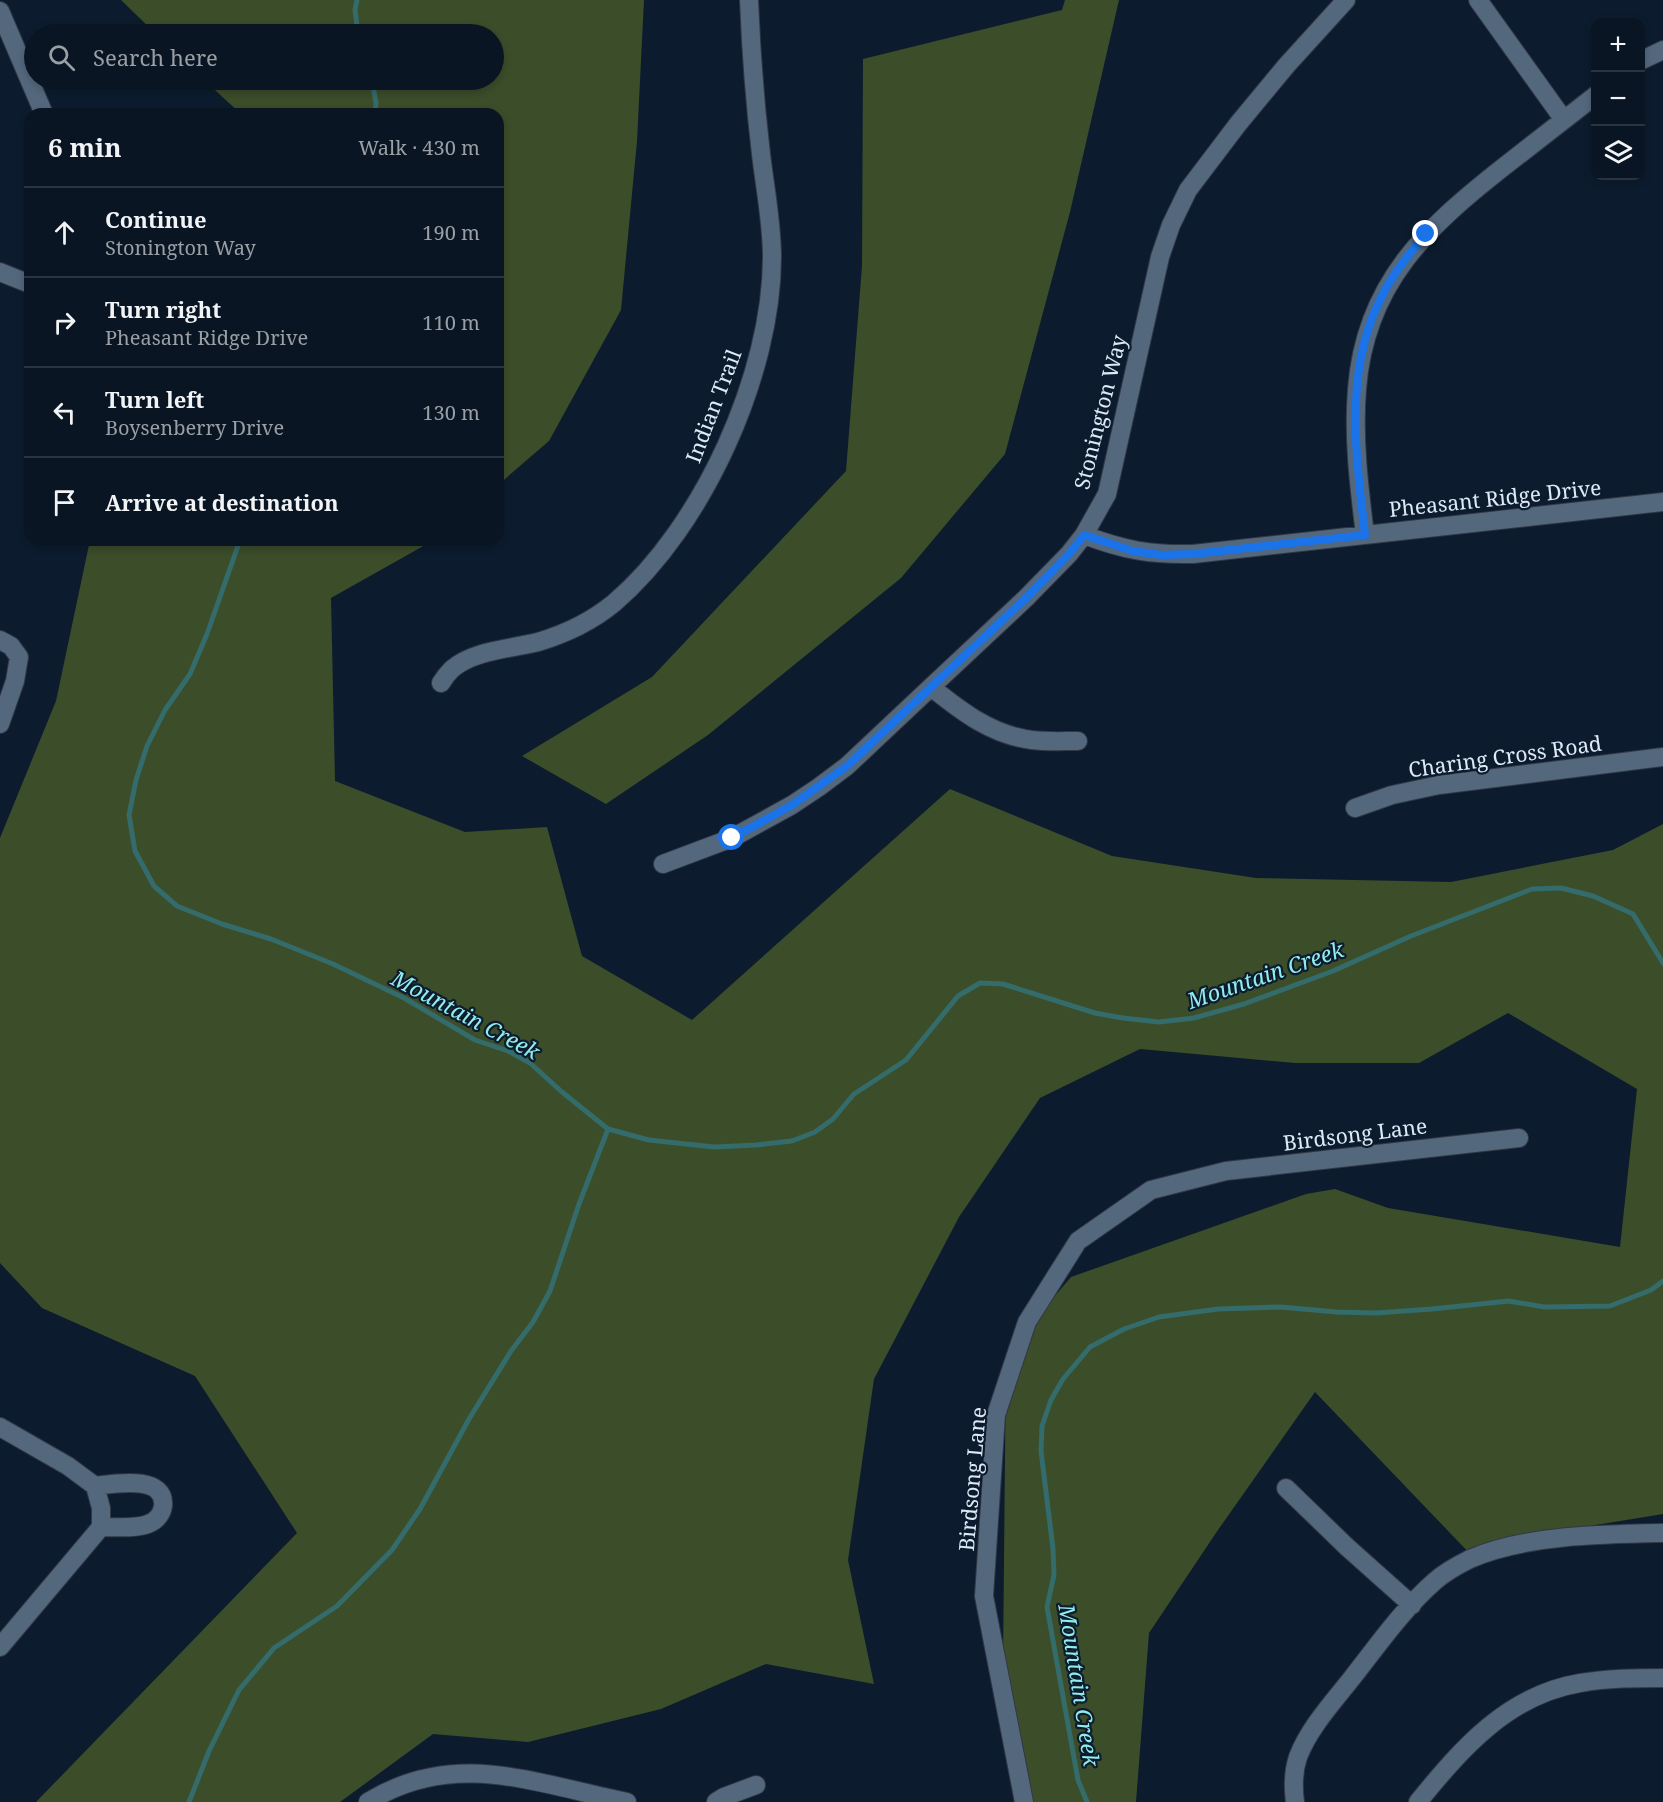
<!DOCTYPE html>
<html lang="en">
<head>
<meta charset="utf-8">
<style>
  body { margin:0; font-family:"Noto Serif",serif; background:#121e2a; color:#f1f3f6 }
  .controls { position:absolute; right:18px; top:18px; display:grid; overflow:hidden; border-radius:12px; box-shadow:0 3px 9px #0003 }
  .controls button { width:54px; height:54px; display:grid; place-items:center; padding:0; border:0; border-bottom:2px solid #293440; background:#091522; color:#f1f3f6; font:30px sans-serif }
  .stop { position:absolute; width:18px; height:18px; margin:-14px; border:4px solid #1a73e8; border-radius:50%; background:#fff }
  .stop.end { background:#1a73e8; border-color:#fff; box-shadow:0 2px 6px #0008 }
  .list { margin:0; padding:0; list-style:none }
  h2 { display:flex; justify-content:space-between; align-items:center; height:78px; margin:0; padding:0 24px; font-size:26px }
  h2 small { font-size:20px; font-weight:400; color:#999fa5 }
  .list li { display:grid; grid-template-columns:39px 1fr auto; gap:18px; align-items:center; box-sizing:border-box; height:90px; padding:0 24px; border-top:2px solid #293440 }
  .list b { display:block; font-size:22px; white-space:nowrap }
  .list p { margin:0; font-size:20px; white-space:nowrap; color:#999fa5 }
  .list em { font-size:20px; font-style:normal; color:#999fa5 }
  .icon { flex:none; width:33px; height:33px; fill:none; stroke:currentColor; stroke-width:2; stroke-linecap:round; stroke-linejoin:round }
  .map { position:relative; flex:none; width:1663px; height:1802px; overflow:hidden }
  .search { position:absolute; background:#091522; box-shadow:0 3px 9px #0003; left:24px; top:24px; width:480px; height:66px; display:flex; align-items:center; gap:15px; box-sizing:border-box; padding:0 21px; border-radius:33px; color:#999fa5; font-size:22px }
  .panel { position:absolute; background:#091522; box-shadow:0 3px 9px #0003; left:24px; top:108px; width:480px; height:438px; border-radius:18px }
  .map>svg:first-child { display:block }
  .forest { fill:#3c4d2a }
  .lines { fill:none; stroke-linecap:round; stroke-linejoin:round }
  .stream { stroke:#346b6b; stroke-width:5 }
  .minor-casing { stroke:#313846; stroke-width:20 }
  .minor { stroke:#54687d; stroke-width:18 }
  .route { stroke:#1a73e8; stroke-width:8 }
  .labels { text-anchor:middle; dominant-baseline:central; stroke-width:4.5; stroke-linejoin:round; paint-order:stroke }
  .street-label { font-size:21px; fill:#dee9f6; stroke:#0c1c2e }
  .water-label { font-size:22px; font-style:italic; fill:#91eded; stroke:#0c1c2e }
</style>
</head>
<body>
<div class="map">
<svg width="1663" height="1802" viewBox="0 0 1663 1802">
  <rect width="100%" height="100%" fill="#0c1c2e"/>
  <path class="forest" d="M121,0H644L637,141L621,310L549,441L498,485V114H241L204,80H494V34H156Z
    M1065,0H1119L1070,212L1005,454L901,578L708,735L606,804L522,756L652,677L846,471L862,266L863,59L1062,10Z
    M90,540H434L331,598L335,781L465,832L547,827L582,956L692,1020L950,789L1112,856L1256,878L1451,882L1613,850L1663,824V1514L1516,1538L1474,1558L1315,1392L1218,1530L1149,1633L1136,1802H1022L1003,1663L1006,1353L1071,1277L1306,1194L1335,1189L1388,1208L1620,1247L1637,1089L1508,1013L1419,1063H1295L1140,1049L1040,1098L959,1217L874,1379L848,1560L874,1684L766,1664L661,1709L528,1742L433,1734L340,1802H36L297,1533L195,1376L42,1308L0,1263V838L56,701Z"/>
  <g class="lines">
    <path class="stream" d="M357,0L355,10L358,34
      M372,80L376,103L375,114
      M240,540L207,634L190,674L165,710L147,746L136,780L129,815L135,851L154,886L177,906L222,924L271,939L333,964L404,998L475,1040L508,1051L530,1063L562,1092L608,1129L649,1140L714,1147L756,1145L792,1141L815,1132L833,1119L854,1094L906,1060L958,996L980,983L1003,984L1095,1013L1123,1018L1159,1022L1194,1018L1244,1004L1333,971L1411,936L1532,889L1561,888L1593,896L1633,914L1663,963
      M189,1802L209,1751L239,1690L274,1648L337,1606L392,1550L420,1509L469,1419L511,1351L533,1322L550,1291L579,1204L608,1129
      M1087,1802L1078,1780L1047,1607L1054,1575L1053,1549L1041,1451L1042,1426L1051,1400L1063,1379L1090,1347L1124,1329L1159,1317L1218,1309L1281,1307L1336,1312L1376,1313L1432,1309L1509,1301L1544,1307L1610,1306L1651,1290L1663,1281"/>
    <defs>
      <path id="minor" d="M1478,0L1564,120
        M0,11L44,114
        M1640,61L1663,50
        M0,272L30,284
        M1084,535C1124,550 1150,555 1193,554L1663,502
        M1365,535C1359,486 1353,438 1357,389C1365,283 1427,227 1506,165C1536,142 1566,118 1596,95
        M0,640L11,646L19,657L15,681L0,724
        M441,683C444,678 448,673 452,669C474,650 511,649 538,642C565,634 592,621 614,603C703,527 772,374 772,257C772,223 765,188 761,154C755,103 751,51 749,0
        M931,687C962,712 992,735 1032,740C1047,742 1063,741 1078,741
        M1355,808L1392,795L1439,785L1663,757
        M663,864L732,838L792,805L819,787L847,766L931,687L1026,598L1069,554L1084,535L1107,494L1160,257L1171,225L1188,190L1238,124L1286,66L1346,0
        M0,1427L68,1466L95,1486L101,1508V1527L0,1647
        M95,1486C113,1484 166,1474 163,1506C162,1514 156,1521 148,1524C134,1529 116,1527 101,1527
        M1286,1488L1347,1547L1412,1605
        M368,1802C455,1748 536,1784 627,1802
        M716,1802L724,1797L756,1785
        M1024,1802L984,1596L996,1415L1027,1322L1078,1241L1151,1190L1226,1171L1519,1138
        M1295,1802C1293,1787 1293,1772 1298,1757C1309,1728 1333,1702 1352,1678C1378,1645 1403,1609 1435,1581C1445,1572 1458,1565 1470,1559C1525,1535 1603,1534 1663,1533
        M1418,1802C1462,1748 1508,1695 1580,1683C1608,1678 1636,1678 1663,1678"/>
    </defs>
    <use href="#minor" class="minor-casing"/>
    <use href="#minor" class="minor"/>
  </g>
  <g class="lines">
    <path class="route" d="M732,838L792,805L847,766L1026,598L1069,554L1084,535L1133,551L1162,555L1193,554L1365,535C1356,455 1343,368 1383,294C1394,272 1410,253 1426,234"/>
  </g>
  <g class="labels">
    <g class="street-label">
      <text transform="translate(713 406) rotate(-69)">Indian Trail</text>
      <text transform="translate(1100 412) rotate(-76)">Stonington Way</text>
      <text transform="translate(1495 498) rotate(-6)">Pheasant Ridge Drive</text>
      <text transform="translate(1505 756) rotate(-8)">Charing Cross Road</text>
      <text transform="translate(1355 1134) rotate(-7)">Birdsong Lane</text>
      <text transform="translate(972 1479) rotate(-85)">Birdsong Lane</text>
    </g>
    <g class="water-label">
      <text transform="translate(1265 974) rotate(-19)">Mountain Creek</text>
      <text transform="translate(466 1014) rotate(28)">Mountain Creek</text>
      <text transform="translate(1080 1685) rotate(81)">Mountain Creek</text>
    </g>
  </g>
</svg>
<div class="controls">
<button>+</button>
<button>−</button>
<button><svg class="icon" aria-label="layers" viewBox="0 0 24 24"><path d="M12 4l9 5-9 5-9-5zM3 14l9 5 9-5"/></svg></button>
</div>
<div class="stop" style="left:732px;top:838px"></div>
<div class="stop end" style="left:1426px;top:234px"></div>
<div class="search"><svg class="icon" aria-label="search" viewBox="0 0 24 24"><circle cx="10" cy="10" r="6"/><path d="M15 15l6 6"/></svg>Search here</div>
<section class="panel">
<h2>6 min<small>Walk · 430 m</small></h2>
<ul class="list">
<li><svg class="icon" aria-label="ahead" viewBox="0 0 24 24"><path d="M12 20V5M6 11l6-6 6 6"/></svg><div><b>Continue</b><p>Stonington Way</p></div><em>190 m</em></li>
<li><svg class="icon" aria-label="right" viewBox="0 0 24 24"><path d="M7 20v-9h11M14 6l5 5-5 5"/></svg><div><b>Turn right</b><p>Pheasant Ridge Drive</p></div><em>110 m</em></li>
<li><svg class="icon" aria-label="left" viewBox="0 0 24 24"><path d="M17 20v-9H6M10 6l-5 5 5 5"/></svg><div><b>Turn left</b><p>Boysenberry Drive</p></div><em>130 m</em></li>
<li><svg class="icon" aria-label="arrive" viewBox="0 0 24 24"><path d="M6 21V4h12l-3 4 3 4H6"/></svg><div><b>Arrive at destination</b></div></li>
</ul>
</section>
</div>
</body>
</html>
